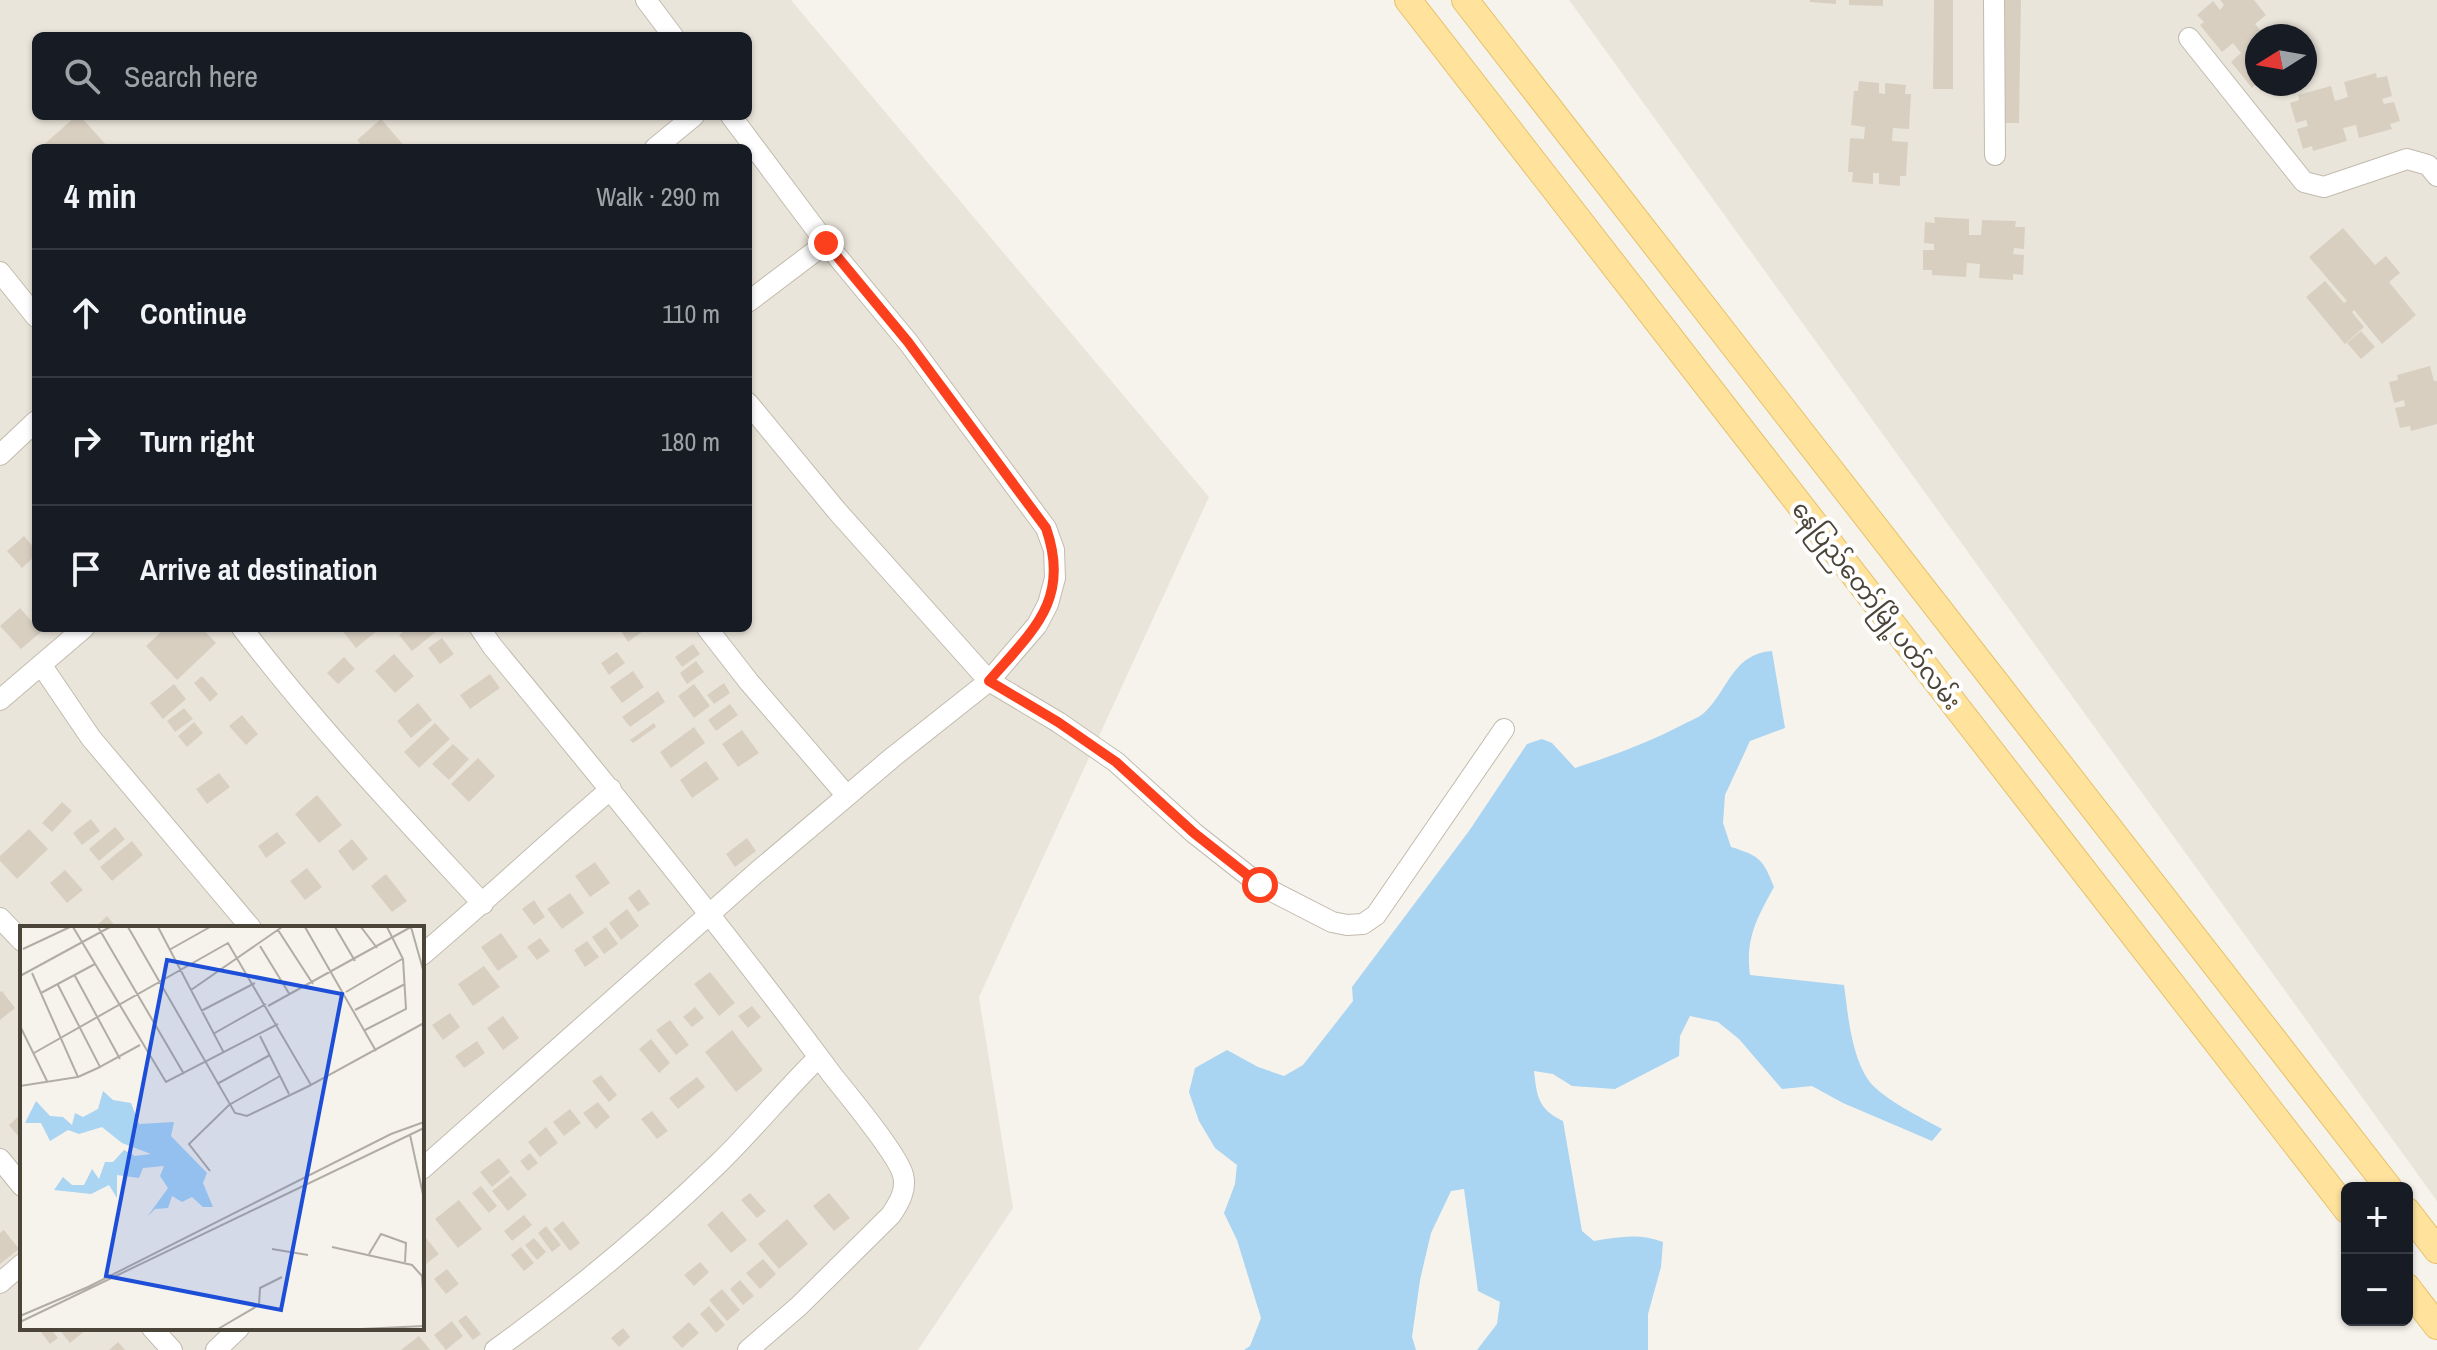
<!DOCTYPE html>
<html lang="en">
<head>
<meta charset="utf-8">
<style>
  body { margin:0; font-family:"Archivo Narrow","Noto Sans Myanmar",sans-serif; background:#242831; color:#f1f3f6 }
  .controls { position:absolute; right:24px; bottom:24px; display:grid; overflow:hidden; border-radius:12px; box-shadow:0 2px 6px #0004 }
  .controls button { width:72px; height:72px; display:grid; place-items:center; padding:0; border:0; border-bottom:2px solid #363941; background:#171b24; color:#f1f3f6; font:40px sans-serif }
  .compass { position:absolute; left:2245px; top:24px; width:72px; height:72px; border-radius:50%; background:#171b24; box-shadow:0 2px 6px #0004; rotate:259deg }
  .stop { position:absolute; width:24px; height:24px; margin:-18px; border:6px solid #fc3f1d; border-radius:50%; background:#fff }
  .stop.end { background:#fc3f1d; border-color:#fff; box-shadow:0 2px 8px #0008 }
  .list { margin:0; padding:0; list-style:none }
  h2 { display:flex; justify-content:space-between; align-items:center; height:104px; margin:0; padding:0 32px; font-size:34px }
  h2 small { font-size:26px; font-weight:400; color:#9ea1a6 }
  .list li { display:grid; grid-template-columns:52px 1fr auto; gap:24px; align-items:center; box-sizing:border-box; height:128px; padding:0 32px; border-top:2px solid #363941 }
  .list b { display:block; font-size:30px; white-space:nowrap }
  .list em { font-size:26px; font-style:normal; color:#9ea1a6 }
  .icon { flex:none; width:44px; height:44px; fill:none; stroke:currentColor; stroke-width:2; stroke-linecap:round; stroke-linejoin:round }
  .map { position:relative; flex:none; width:2437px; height:1350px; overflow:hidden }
  .search { position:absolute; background:#171b24; box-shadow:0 2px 6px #0004; left:32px; top:32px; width:720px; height:88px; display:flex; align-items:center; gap:20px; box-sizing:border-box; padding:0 28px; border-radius:12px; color:#9ea1a6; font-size:30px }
  .panel { position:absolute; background:#171b24; box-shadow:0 2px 6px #0004; left:32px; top:144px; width:720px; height:488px; border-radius:12px }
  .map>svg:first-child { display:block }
  .residential { fill:#eae5da; fill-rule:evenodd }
  .water { fill:#a9d4f2 }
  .building { fill:#d8cfc1 }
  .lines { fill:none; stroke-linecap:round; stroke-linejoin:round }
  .minor-casing { stroke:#c2bbae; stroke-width:22 }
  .major-casing { stroke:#e6c16a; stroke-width:28 }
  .minor { stroke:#fff; stroke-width:20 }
  .major { stroke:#ffe39c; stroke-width:26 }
  .route { stroke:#fc3f1d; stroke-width:10 }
  .labels { text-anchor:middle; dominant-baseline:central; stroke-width:8; stroke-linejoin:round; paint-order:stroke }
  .street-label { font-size:24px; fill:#4b4439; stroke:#fff }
  .inset-road { fill:none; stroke:#b2ada4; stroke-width:2 }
  .view { fill:#1d4ed8; fill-opacity:0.15; stroke:#1d4ed8; stroke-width:4 }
  .inset-edge { fill:none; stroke:#4b4439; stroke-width:4 }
</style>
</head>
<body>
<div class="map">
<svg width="2437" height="1350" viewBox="0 0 2437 1350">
  <rect width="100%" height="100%" fill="#f6f3ec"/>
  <path class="residential" d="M0,0H791L1209,497L979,997L1013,1208L918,1350H0ZM36,36H748V116H36ZM36,148H748V628H36ZM22,928H422V1328H22Z
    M1569,0H2437V1201ZM2257,36H2305V84H2257Z"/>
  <path class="water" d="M1772,651L1785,728L1750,741L1725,795L1723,823L1731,847C1760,856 1763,859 1774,887C1757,918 1745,939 1750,975L1844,985C1848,1014 1851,1056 1869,1081C1883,1099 1922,1118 1942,1129L1932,1141L1843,1103L1812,1086L1782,1089L1739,1039L1718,1022L1690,1016L1680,1036L1679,1056L1615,1089L1572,1086L1553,1074L1534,1071C1537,1097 1538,1109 1563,1121L1582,1231L1594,1241C1618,1237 1640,1233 1663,1242L1661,1267L1648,1314V1350H1477L1497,1324L1500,1302L1478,1291L1464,1189L1451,1191L1431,1233L1420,1280L1412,1337L1416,1350H1244L1250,1346L1261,1318L1237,1240L1224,1213L1235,1184L1237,1165L1215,1148L1199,1121L1189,1092L1195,1068L1227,1050L1258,1067L1284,1076L1303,1065L1353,1001L1352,987L1469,831L1527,744L1542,739L1552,743L1575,768C1612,756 1650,742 1684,724C1691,720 1701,717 1706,711C1728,689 1734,653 1772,651Z"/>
  <path class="building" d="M1810,0H1836V4L1810,2Z
    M1849,0H1883V6L1849,5Z
    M1934,0H1953V89H1933Z
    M2001,0H2021L2019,123H2000Z
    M2220,0H2254L2266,15L2255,24L2263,34L2275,24L2284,36H2257L2256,84H2272L2263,92L2256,84L2252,88L2231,62L2241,53L2233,43L2222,52L2200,25L2204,22L2197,15L2213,1L2220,10L2224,5Z
    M2376,73L2377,78L2387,76L2392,96L2382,99L2384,104L2394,102L2400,121L2390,124L2392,129L2359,138L2356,125L2343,128L2347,141L2313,151L2312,146L2303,149L2297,129L2308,126L2306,120L2296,123L2290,103L2299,100L2298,95L2331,86L2335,101L2348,97L2344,82Z
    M1859,81L1879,83V93L1885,94V83L1906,85L1905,94H1911L1909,129L1893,128L1892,141L1908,142L1906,176H1900V186L1879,184V173H1873V184L1852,182L1853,172H1848L1850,138L1864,139L1865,127L1851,125L1854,91H1858Z
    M76,116H80L109,148H40Z
    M381,119L406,148H364L357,140Z
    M1934,217L1969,219V235H1981L1982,220L2016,221L2015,227H2025L2024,249L2014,248L2013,254L2024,255L2023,275L2013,274V280L1979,278L1980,264L1967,263L1966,277L1932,275V270H1923V250H1934V244L1924,243L1925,222L1935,223Z
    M2343,228L2375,265L2386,256L2400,273L2389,282L2416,315L2382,344L2354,310L2352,312L2364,327L2345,344L2306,297L2325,281L2344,303L2347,301L2309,257Z
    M2361,331L2375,347L2361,359L2347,343Z
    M2430,366L2434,381H2437V424L2411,431L2410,426L2400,428L2395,408L2405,406L2404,400L2394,403L2389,382L2398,380L2397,375Z
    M24,536L36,550V555L22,568L7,551Z
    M20,608L41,632L21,649L0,626Z
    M165,628H202L216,643L177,680L146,646Z
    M340,628H376L378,630L356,648Z
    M408,628H434L437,631L412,651L399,635Z
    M619,628H647L628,642Z
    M442,638L454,654L440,664L428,648Z
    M693,644L700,654L682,667L675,657Z
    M617,652L625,663L609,675L601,663Z
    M394,654L414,676L395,693L375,671Z
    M344,657L355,669L338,684L327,673Z
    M696,661L704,672L687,684L680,673Z
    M633,671L644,687L622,703L610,687Z
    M490,674L500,688L470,709L460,695Z
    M202,676L218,694L210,702L194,683Z
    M724,683L730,693L714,704L707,695Z
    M174,684L186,699L163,719L150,703Z
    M694,684L710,706L694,718L678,696Z
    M658,691L665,702L630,727L622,717Z
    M418,703L432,720L411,738L397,721Z
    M730,704L738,715L716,731L708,720Z
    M184,708L193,719L175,732L167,721Z
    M242,715L258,734L246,745L229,726Z
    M194,722L203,733L187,747L178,736Z
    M435,723L450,739L419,768L404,752Z
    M654,723L656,727L633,743L630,740Z
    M694,727L705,743L671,768L660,752Z
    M742,730L759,753L738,767L722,744Z
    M453,744L469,759L449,780L432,764Z
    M478,758L495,776L469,802L451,784Z
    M706,761L719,779L692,798L680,780Z
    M219,773L230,787L207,804L196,789Z
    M317,795L342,825L319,843L295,814Z
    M62,802L72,811L52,832L42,823Z
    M91,819L100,831L82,845L73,833Z
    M115,827L125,839L99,861L89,849Z
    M29,829L48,849L17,879L0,861V856Z
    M277,832L286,843L266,858L258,846Z
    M747,838L756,851L735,867L726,854Z
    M352,839L368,859L353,871L338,851Z
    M132,841L143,855L112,881L100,867Z
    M595,862L610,883L590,897L575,876Z
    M307,868L322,887L305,900L290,881Z
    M65,870L83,890L67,903L50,883Z
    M386,874L407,901L392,912L371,886Z
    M639,889L650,904L638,912L628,898Z
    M570,893L584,913L562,929L547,909Z
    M534,900L545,917L534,925L522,909Z
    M627,909L639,926L621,940L609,923Z
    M107,916L117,928H94Z
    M606,927L618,944L604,954L592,937Z
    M501,933L518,957L498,971L481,947Z
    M540,938L550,951L537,960L527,947Z
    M587,941L599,957L585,967L574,950Z
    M484,966L500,987L473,1006L458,984Z
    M710,972L735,1003L719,1016L694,984Z
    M2,991L15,1008L0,1020V992Z
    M752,1006L761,1017L748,1028L738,1016Z
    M695,1007L704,1018L692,1027L683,1017Z
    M450,1013L460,1027L443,1040L432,1025Z
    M503,1016L519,1038L503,1050L487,1028Z
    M670,1020L689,1045L676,1055L656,1030Z
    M732,1030L763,1070L736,1092L705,1052Z
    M651,1039L670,1063L659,1073L639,1049Z
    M477,1041L485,1053L464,1068L455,1056Z
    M601,1075L617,1095L609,1102L592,1081Z
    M697,1077L705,1087L678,1109L669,1098Z
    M598,1102L610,1117L596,1129L583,1113Z
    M570,1109L581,1123L564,1136L553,1122Z
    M652,1111L668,1131L657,1139L641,1119Z
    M19,1116L22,1120V1133L18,1136L9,1125Z
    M546,1127L558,1143L540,1157L528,1142Z
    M530,1153L538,1163L528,1171L520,1161Z
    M499,1158L510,1172L492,1187L480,1172Z
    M511,1176L527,1195L508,1211L492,1191Z
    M481,1186L497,1206L489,1213L472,1193Z
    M750,1193L766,1211L757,1218L741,1200Z
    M829,1193L850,1218L834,1231L813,1206Z
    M459,1200L482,1229L458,1248L435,1219Z
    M722,1211L747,1240L731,1253L707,1225Z
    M524,1215L532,1225L512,1241L504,1231Z
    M787,1219L808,1244L779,1269L758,1244Z
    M563,1221L580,1243L570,1251L553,1229Z
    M546,1226L561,1245L552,1252L538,1233Z
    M4,1230L19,1249L0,1264V1233Z
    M422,1233L439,1254L422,1267Z
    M534,1238L546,1252L537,1260L525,1245Z
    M521,1247L534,1263L524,1271L511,1255Z
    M763,1259L776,1274L760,1289L746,1273Z
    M700,1262L709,1272L694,1286L684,1275Z
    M447,1269L459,1284L446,1294L434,1279Z
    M740,1280L754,1296L743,1305L730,1289Z
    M722,1289L740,1310L727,1321L709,1300Z
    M709,1306L725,1325L716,1333L700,1314Z
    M466,1315L481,1334L473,1340L458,1321Z
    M452,1321L463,1336L446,1350L434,1335Z
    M689,1322L699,1333L682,1348L672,1337Z
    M38,1328H50L58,1338L50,1344Z
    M58,1328H84L86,1330L70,1343Z
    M623,1328L630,1337L619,1347L611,1338Z
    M419,1336L430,1350H401Z
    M118,1342L125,1350H109Z"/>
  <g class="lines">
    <defs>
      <path id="minor" d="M646,0L673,36
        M1994,0L1995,155
        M2189,38L2304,182L2324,187L2407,159L2428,165L2437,176
        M655,148L694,116
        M0,272L36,317
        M748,302L826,243
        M748,403L837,511L989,681L1058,722L1116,762L1194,833L1260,885L1332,922L1347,925L1363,924L1376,915L1504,729
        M0,455L36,421
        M242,628C316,725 400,814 483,904
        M480,628L492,646C609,787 724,929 833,1076C849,1096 898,1155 903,1175C907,1190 899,1203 891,1215L799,1306L748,1350
        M707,628L749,682L847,796
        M42,666L91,738L251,928
        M0,700L84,628
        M0,918L22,941
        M422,955C486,901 547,843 611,789
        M0,1159L22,1186
        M422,1169L757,872L893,757L989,681L1037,625L1048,604L1055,578L1054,550L1046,528L908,342L826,243L731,116
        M0,1283L22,1264
        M152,1328L172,1350
        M216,1350L239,1328
        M495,1350C574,1293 649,1231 719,1163C754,1129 784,1091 819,1057"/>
      <path id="major" d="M1408,0L2347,1210
        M1465,0L2389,1188
        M2407,1211L2437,1250
        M2407,1287L2437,1326"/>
    </defs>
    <use href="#minor" class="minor-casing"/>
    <use href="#major" class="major-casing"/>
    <use href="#minor" class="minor"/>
    <use href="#major" class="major"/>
  </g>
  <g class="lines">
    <path class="route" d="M826,243L908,342L1046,528C1071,600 1033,630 989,681L1058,722L1116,762L1194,833L1260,885"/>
  </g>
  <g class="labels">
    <g class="street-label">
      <text transform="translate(1877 605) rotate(52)">နေပြည်တော်မြို့ပတ်လမ်း</text>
    </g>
  </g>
  <g transform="translate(20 926)">
    <rect width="404" height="404" fill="#f6f3ec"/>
    <path d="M83,165L93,174L111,177L119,198L154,196L151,210L187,247L183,257L193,281H183L172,271L162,276L152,270L148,282L135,283L127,291L148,262L140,250L144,240L123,242L119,252L97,249V272L89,259L71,268L34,264L43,251L52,259H64L72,243L79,253L85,236H93L104,224L115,230L131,228L102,217L82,201L59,208L48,204L30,215L21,197H5L16,175L30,190L43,191L52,199L55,187L63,191L78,183Z" fill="#a9d4f2"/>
    <path class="inset-road" d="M53,1L146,156L258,98M78,1L164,148M108,1L215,187L227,190L291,159M138,1L204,127M285,1L356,125M315,1L335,35M341,1L357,22M391,1L404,47M258,4L293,58M240,20L270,69M3,23L50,1M149,24L190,1M0,50L90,1M55,50L100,133M38,59L80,141L120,119M171,64L262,1M326,66L382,33M21,67L75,38M248,80L391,1M335,84L385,58M181,85L235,57M0,100L27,155M345,104L386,83L383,33L367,1M193,108L246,78M240,110L269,168M14,127L208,17L291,159L404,97M58,151L80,141M197,158L250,129M0,160L58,151L12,47M390,209L404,273M190,245L169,218L209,179L260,150M312,321L392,339L402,350L403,364M252,323L288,329M349,328L361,308L386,317L385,336M0,390L68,361L371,208L404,196M0,396L404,202M198,403L239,379L240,362L262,351M341,403L404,400"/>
    <path class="view" d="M147,34L322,68L261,384L86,350Z"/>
    <rect width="404" height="404" class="inset-edge"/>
  </g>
</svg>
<div class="controls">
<button>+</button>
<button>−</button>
</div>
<svg class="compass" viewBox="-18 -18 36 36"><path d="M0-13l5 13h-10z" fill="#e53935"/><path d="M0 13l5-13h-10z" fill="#9ea1a6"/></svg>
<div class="stop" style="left:1260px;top:885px"></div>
<div class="stop end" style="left:826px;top:243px"></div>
<div class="search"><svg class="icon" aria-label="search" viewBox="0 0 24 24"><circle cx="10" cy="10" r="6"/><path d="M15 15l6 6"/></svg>Search here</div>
<section class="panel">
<h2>4 min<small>Walk · 290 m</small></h2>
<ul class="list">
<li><svg class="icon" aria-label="ahead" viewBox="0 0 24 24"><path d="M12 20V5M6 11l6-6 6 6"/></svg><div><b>Continue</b></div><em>110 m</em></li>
<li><svg class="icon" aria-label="right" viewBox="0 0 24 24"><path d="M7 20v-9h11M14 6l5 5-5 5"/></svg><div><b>Turn right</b></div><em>180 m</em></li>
<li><svg class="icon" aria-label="arrive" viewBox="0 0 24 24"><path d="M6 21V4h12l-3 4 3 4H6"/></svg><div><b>Arrive at destination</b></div></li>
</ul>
</section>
</div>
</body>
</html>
